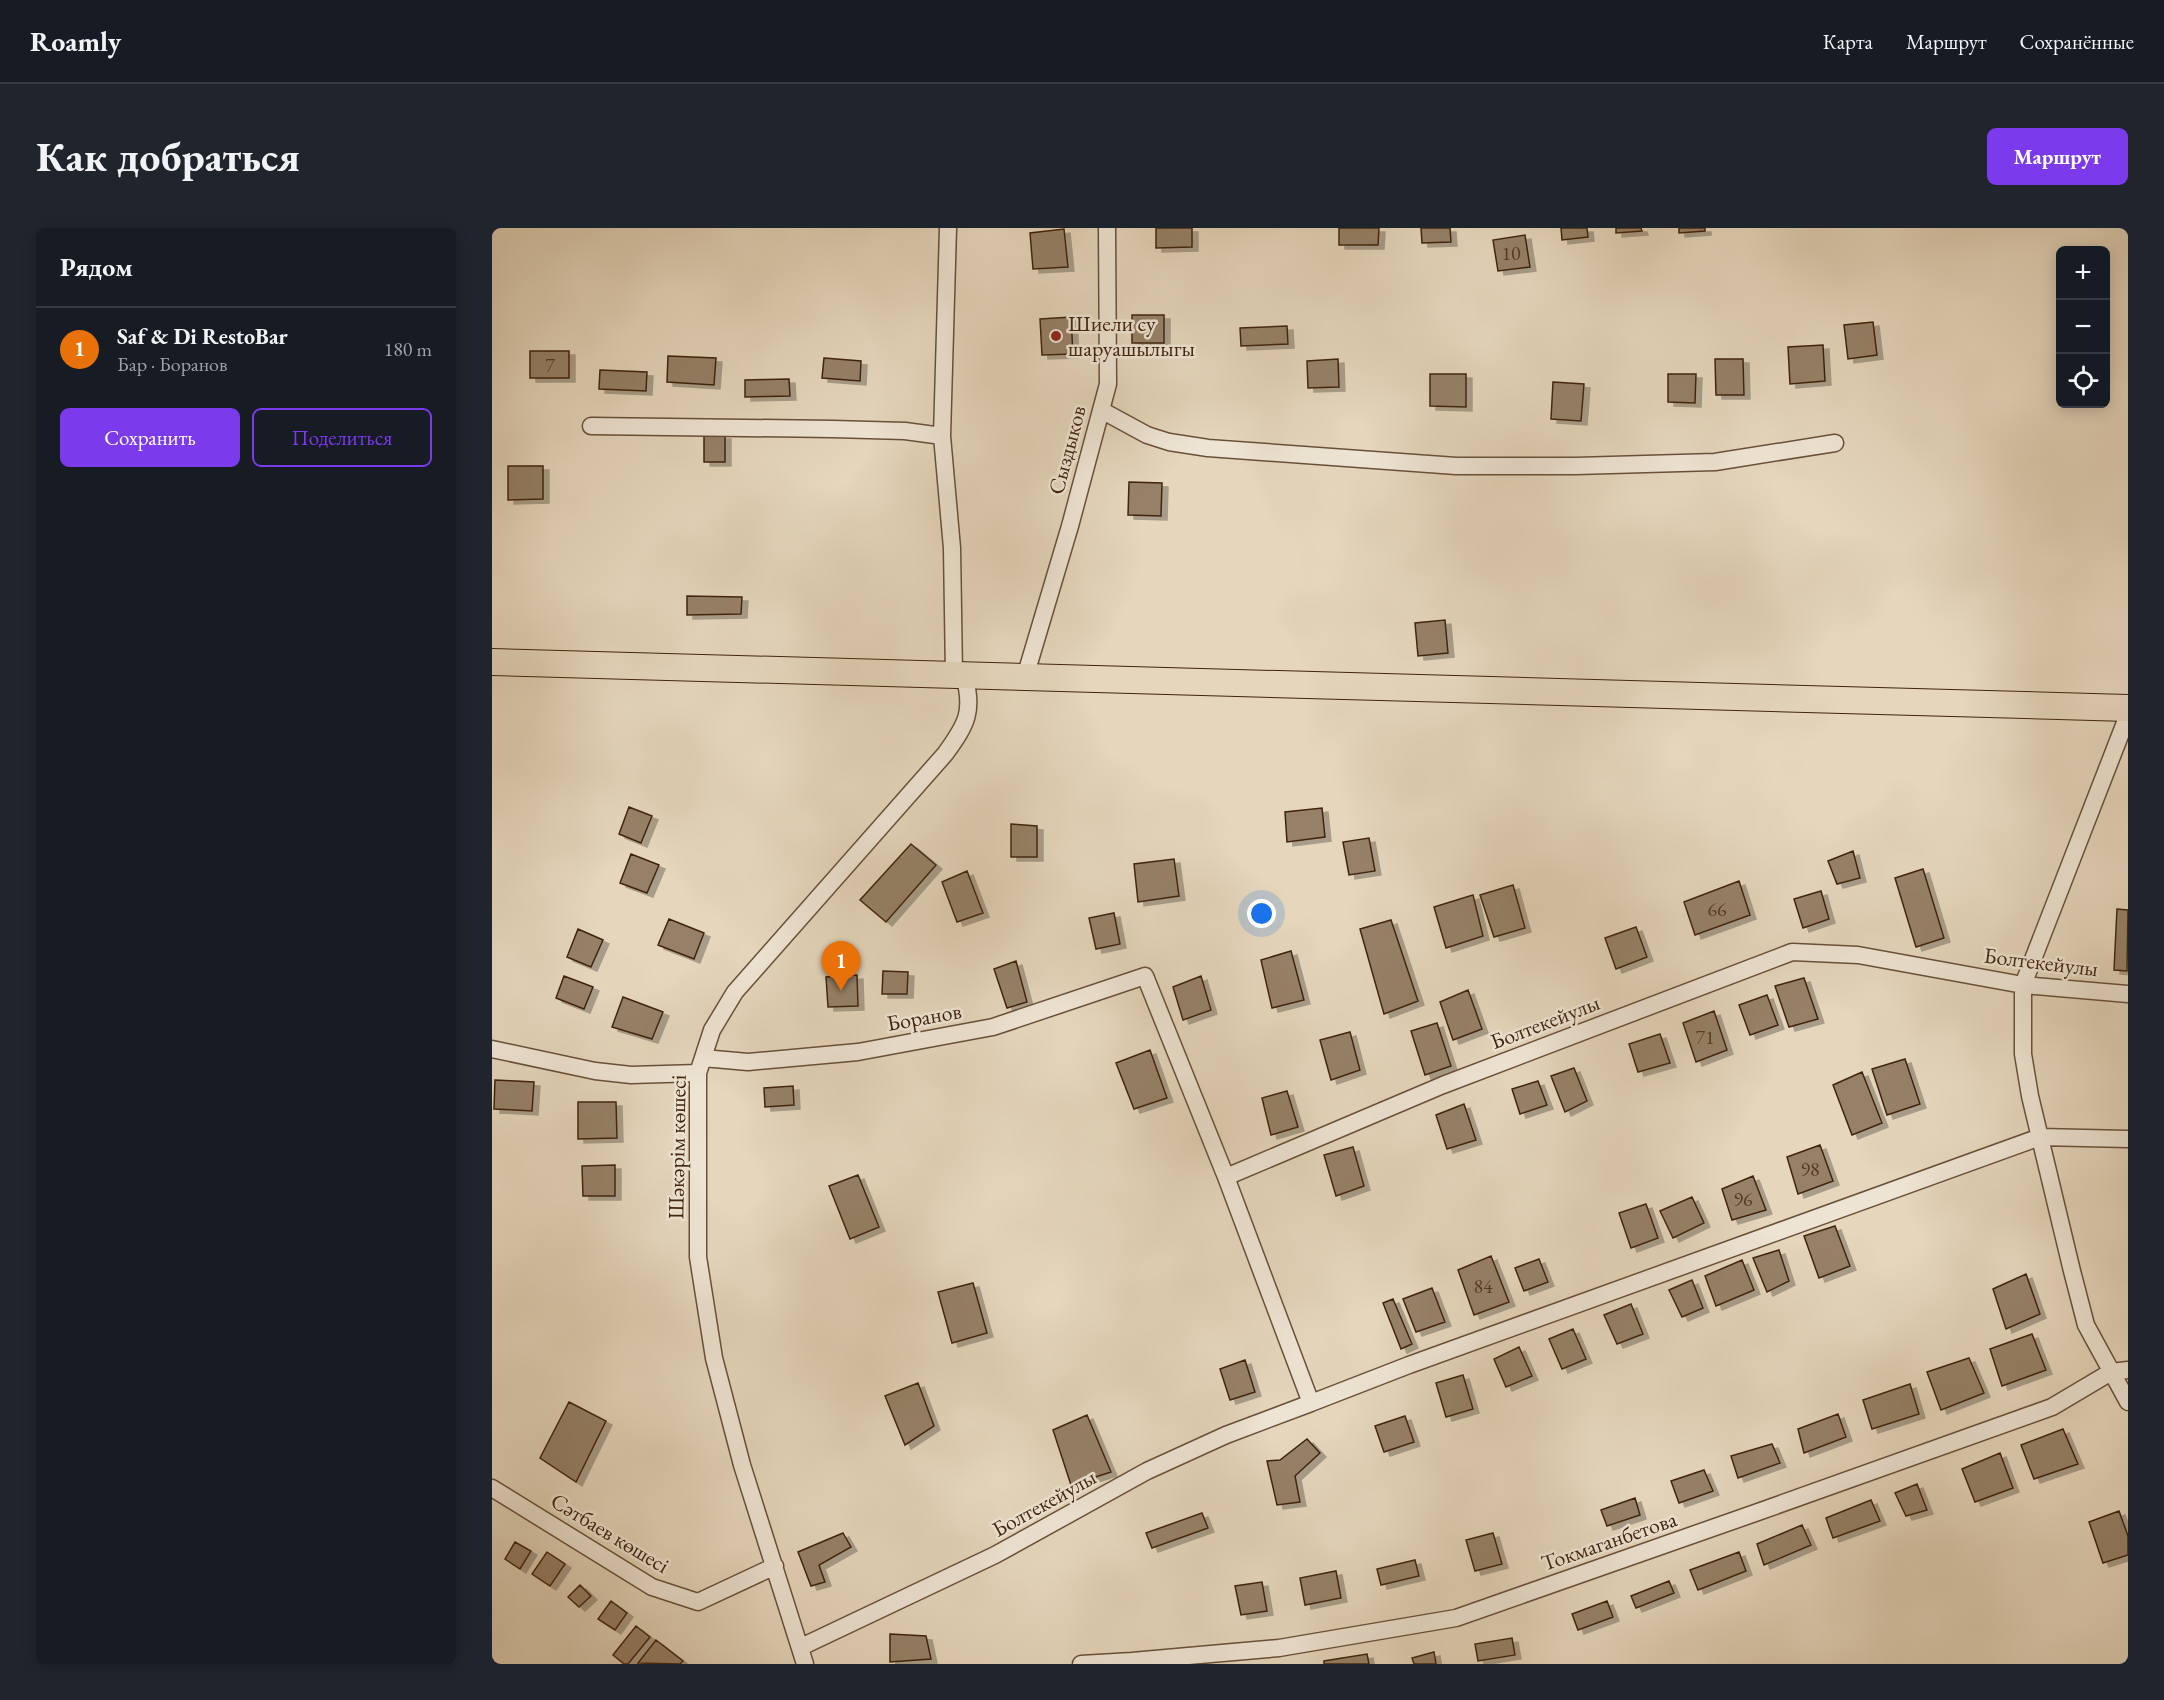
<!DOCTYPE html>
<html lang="ru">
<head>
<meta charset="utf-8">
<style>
  body { margin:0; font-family:"EB Garamond",serif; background:#20242c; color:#f1f3f6 }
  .controls { position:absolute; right:18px; top:18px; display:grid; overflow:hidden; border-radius:9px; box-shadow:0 3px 15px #0003 }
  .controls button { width:54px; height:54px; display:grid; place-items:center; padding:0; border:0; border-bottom:2px solid #363941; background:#171b24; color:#f1f3f6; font:30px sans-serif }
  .you { position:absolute; left:770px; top:686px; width:21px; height:21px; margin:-15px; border:4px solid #fff; border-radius:50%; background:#1a73e8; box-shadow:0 0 0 9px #1a73e833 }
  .badge { display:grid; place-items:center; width:39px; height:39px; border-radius:50%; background:#7c3aed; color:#fff; font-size:20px; font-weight:700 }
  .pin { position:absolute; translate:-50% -50px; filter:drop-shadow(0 2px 3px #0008) }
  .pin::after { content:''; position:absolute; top:32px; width:21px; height:18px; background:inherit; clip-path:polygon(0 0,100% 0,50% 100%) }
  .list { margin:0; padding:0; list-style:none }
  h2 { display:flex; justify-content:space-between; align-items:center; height:78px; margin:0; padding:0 24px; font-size:26px }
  h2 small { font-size:20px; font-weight:400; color:#9ea1a6 }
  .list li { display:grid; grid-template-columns:39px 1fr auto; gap:18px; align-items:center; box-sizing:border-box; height:84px; padding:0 24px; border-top:2px solid #363941 }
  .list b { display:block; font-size:22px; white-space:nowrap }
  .list p { margin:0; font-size:20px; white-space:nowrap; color:#9ea1a6 }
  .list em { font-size:20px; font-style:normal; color:#9ea1a6 }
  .actions { display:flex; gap:12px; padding:18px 24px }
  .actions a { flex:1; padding:14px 0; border:2px solid #7c3aed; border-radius:9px; text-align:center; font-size:21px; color:#7c3aed }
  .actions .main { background:#7c3aed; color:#fff }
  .icon { flex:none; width:33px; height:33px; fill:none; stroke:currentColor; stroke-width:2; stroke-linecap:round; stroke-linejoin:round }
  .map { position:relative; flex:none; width:1636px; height:1436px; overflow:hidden; border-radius:9px }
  header { display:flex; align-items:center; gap:36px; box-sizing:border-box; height:84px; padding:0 30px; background:#171b24; border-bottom:2px solid #363941 }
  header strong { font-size:28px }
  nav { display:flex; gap:33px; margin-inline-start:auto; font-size:21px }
  .intro { display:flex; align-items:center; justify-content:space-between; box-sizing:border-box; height:144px; padding:0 36px }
  h1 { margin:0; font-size:42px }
  .button { padding:15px 27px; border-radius:9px; background:#7c3aed; color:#fff; font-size:21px; font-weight:700 }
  main { display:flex; gap:36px; padding:0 36px }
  aside { flex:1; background:#171b24; border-radius:9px; box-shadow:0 3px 15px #0003 }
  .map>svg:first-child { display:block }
  .building { fill:#968168; stroke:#40240d; stroke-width:1.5; filter:url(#shadow) }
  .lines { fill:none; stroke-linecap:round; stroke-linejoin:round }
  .minor-casing { stroke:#695039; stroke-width:19 }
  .primary-casing { stroke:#40240d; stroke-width:28 }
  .minor { stroke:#eee4d3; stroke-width:16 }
  .primary { stroke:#e5d6bc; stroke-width:26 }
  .poi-dot { fill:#8f2418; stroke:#eee4d3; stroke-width:2 }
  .labels { text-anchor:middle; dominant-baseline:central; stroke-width:5; stroke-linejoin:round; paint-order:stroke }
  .number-label { font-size:20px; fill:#563b24 }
  .poi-label { font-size:22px; fill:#40240d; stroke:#eee4d3; text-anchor:start }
  .street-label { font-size:22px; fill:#40240d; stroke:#eee4d3 }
</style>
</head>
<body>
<header>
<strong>Roamly</strong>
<nav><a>Карта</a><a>Маршрут</a><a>Сохранённые</a></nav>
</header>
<div class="intro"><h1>Как добраться</h1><a class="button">Маршрут</a></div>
<main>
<aside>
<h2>Рядом<small></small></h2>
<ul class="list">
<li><span class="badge" style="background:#e8710a">1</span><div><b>Saf &amp; Di RestoBar</b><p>Бар · Боранов</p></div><em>180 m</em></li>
</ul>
<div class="actions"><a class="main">Сохранить</a><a>Поделиться</a></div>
</aside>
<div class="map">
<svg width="1636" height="1436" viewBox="0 0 1636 1436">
  <defs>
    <filter id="shadow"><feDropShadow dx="6" dy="4" stdDeviation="0" flood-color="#0004"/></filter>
  </defs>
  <rect width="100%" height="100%" fill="#e5d6bc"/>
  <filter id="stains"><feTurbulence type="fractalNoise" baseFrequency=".00333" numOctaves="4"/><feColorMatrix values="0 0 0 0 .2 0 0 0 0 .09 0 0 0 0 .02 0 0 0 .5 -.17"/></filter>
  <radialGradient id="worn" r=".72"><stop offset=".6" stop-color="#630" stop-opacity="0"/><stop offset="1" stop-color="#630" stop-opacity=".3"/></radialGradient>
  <path class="building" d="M664,0H700V19L664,20Z
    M847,0H887L886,17H847Z
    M929,0H958L959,14L930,15Z
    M1069,0H1095L1096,9L1070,12Z
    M1124,0H1149L1150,3L1124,5Z
    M1187,0H1213V3L1187,5Z
    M572,1L576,39L541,41L538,5Z
    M1033,7L1038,39L1006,43L1001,12Z
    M640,87H672V115H640Z
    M579,89L581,126L550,127L548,91Z
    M1381,94L1385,127L1356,131L1352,97Z
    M795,98L796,116L749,118L748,100Z
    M1331,117L1333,153L1298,156L1296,119Z
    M38,123H77V150H38Z
    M176,128L224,130L222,157L175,154Z
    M332,130L369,133L368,153L330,150Z
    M846,131L847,159L816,160L815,133Z
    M1223,131H1251L1252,167H1224Z
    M108,142L155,144L154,163L107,161Z
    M938,146H974V179L938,178Z
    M1176,146H1204L1203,175L1176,174Z
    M297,151L298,168L253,169V152Z
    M1061,154L1092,156L1089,193L1059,191Z
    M212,207H233V234H212Z
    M16,238H51V271L16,272Z
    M637,254L670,255L669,288L636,287Z
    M195,368L250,369L249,386L195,387Z
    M953,392L956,425L926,428L923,395Z
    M137,579L160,588L149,615L127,606Z
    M830,580L833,609L795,614L793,584Z
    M519,596L545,598V629H519Z
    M877,610L883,643L857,647L851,614Z
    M419,616L444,637L394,694L368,672Z
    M1361,623L1368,650L1345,656L1336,633Z
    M139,626L167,637L155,665L128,655Z
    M682,631L687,668L646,674L642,636Z
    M1431,641L1452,710L1424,719L1403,650Z
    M475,643L491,685L465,694L450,654Z
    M1247,653L1258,687L1203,707L1192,674Z
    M1021,657L1033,700L1002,709L988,667Z
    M1329,663L1337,691L1311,700L1302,671Z
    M981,667L991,708L954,720L942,679Z
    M1625,681L1636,682L1635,743L1622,742Z
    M622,685L628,716L604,721L597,690Z
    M177,691L212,705L202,731L166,717Z
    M899,692L926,773L892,786L868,701Z
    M1144,699L1155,729L1124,741L1113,710Z
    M86,701L111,712L99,739L75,729Z
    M799,723L812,772L780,780L769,732Z
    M524,733L535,774L515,780L502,741Z
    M391,743L416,744L415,766H390Z
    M365,747L366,778L336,779L334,749Z
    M72,748L101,759L92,781L64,770Z
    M709,748L719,782L691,792L681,759Z
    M1312,750L1326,791L1297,799L1283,758Z
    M976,762L990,801L961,812L948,774Z
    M1275,767L1286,797L1258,807L1247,777Z
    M131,769L171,784L160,811L120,799Z
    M1222,783L1235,822L1204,834L1191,795Z
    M945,795L959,838L933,847L919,803Z
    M858,804L868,842L839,852L828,812Z
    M1168,806L1178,835L1146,844L1137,816Z
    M658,822L675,870L642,881L624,835Z
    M1413,831L1428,876L1395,887L1380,841Z
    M1082,840L1095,873L1073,884L1059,848Z
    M1370,844L1390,895L1360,907L1341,857Z
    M3,852L42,854L40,883L2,881Z
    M1046,853L1055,877L1028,886L1020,861Z
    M301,858L302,877L273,879L272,860Z
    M795,863L806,899L779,907L770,870Z
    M86,874H124L125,910L86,911Z
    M972,876L984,912L955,921L944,887Z
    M1328,917L1341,953L1306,966L1295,929Z
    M861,919L872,958L844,968L832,927Z
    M123,937V968H91L90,938Z
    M366,947L387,999L358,1011L337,958Z
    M1261,948L1274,982L1240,992L1230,961Z
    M1200,969L1212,995L1181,1010L1168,983Z
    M1154,976L1166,1010L1139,1020L1127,985Z
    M1343,998L1358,1038L1327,1050L1312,1008Z
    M1287,1022L1297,1053L1275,1064L1261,1030Z
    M999,1028L1017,1074L982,1087L966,1042Z
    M1047,1031L1056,1054L1032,1063L1023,1040Z
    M1250,1032L1262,1062L1224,1078L1213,1048Z
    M1534,1046L1548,1086L1514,1101L1501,1061Z
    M1200,1052L1211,1080L1190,1089L1177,1062Z
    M481,1055L495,1105L460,1115L446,1064Z
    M940,1060L953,1094L924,1104L911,1071Z
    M901,1071L920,1116L909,1121L891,1075Z
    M1139,1076L1151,1106L1125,1116L1112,1087Z
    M1081,1101L1094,1131L1070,1141L1057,1111Z
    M1540,1106L1554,1142L1510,1158L1498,1121Z
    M1027,1119L1040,1148L1014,1159L1002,1131Z
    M1477,1130L1492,1165L1449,1182L1435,1144Z
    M753,1132L763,1164L738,1172L728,1141Z
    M971,1147L981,1181L954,1189L944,1155Z
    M426,1155L442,1198L413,1217L393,1168Z
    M1418,1156L1427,1186L1380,1201L1371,1172Z
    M77,1174L114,1193L84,1254L48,1230Z
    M1346,1186L1354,1209L1312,1225L1306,1201Z
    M595,1187L619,1244L579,1257L561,1202Z
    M913,1188L922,1214L892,1224L883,1198Z
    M1571,1201L1586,1236L1542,1251L1529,1217Z
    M815,1211L828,1225L803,1248L808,1274L785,1277L775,1233L788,1232Z
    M1280,1216L1288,1235L1246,1250L1239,1228Z
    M1508,1225L1521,1260L1483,1274L1470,1241Z
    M1212,1242L1221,1263L1187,1275L1179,1253Z
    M1425,1256L1435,1282L1414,1288L1403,1265Z
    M1143,1270L1148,1287L1115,1298L1109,1282Z
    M1379,1272L1388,1293L1341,1310L1334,1290Z
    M1627,1283L1636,1308V1327L1611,1335L1597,1294Z
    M710,1285L716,1300L660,1320L654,1305Z
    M1310,1297L1319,1317L1272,1337L1265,1316Z
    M351,1305L359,1319L327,1337L333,1354L319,1358L306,1324Z
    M1001,1305L1010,1336L983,1343L974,1312Z
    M23,1314L39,1323L28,1341L13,1331Z
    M55,1324L73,1336L58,1358L40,1346Z
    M1247,1324L1254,1343L1206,1362L1198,1342Z
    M923,1332L927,1348L889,1357L885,1341Z
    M844,1343L849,1370L813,1377L808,1350Z
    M1177,1353L1182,1365L1144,1380L1139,1368Z
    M770,1354L775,1383L749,1387L743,1358Z
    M88,1357L99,1368L87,1379L76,1369Z
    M119,1373L135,1385L123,1402L106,1391Z
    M1115,1373L1121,1389L1086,1402L1080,1386Z
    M144,1398L158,1409L136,1436H132L121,1427Z
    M398,1406L434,1408L439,1431L398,1434Z
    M1020,1410L1023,1427L986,1433L983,1416Z
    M164,1412L191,1433L188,1436L146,1435Z
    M942,1424L944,1436H922L920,1430Z
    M875,1426L877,1436H832V1433Z"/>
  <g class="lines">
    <defs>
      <path id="minor" d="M609,182L655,207L677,214L716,220L964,238H1084L1223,234L1343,215
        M99,198L341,201L413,203L450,208L460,320L462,447
        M450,208L456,0
        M533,449L578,298L616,156L615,0
        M1636,487L1531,757V826L1538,868L1580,1043L1594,1097L1636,1174
        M0,821L103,843L139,847L206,845
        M211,830L256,834L366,824L501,799L653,748L734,949
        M819,1175L917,1137L1548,909L1636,911
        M0,1260L160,1359L206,1374L283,1338
        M309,1419L503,1327L655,1243L734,1207L819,1175L734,949L951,857L1300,724L1366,727L1531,757L1636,766
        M313,1436L250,1237L222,1130L206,1029V845L220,802L243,764L453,526C475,496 482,483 472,447
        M589,1436L640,1433L787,1420L964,1390L1266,1284L1560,1179L1619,1144L1636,1142"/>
      <path id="primary" d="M0,434L1636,480"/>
    </defs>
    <use href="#minor" class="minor-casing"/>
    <use href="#primary" class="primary-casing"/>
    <use href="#minor" class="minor"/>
    <use href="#primary" class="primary"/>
  </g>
  <circle class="poi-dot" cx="564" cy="108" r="6"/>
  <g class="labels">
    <g class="number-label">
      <text x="1019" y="25">10</text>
      <text x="58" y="137">7</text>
      <text x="1225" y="681">66</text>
      <text x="1213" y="809">71</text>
      <text x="1318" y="941">98</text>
      <text x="1251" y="971">96</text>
      <text x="991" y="1058">84</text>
    </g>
    <g class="poi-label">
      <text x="576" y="95">Шиели су<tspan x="576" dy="25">шаруашылыгы</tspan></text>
    </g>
    <g class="street-label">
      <text transform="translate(575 222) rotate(-75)">Сыздыков</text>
      <text transform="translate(1549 734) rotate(7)">Болтекейулы</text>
      <text transform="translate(432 789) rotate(-10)">Боранов</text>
      <text transform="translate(1053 794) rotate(-21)">Болтекейулы</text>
      <text transform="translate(185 919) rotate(-89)">Шәкәрім көшесі</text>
      <text transform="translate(552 1275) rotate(-29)">Болтекейулы</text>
      <text transform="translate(118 1305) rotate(31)">Сәтбаев көшесі</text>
      <text transform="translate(1117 1313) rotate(-19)">Токмаганбетова</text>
    </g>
  </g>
  <rect width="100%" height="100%" filter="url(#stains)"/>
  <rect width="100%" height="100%" fill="url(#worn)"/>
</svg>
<div class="controls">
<button>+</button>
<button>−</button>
<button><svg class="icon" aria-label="locate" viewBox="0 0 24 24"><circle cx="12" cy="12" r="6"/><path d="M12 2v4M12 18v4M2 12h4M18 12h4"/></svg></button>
</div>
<div class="you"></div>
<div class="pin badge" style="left:349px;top:763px;background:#e8710a">1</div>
</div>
</main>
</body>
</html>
